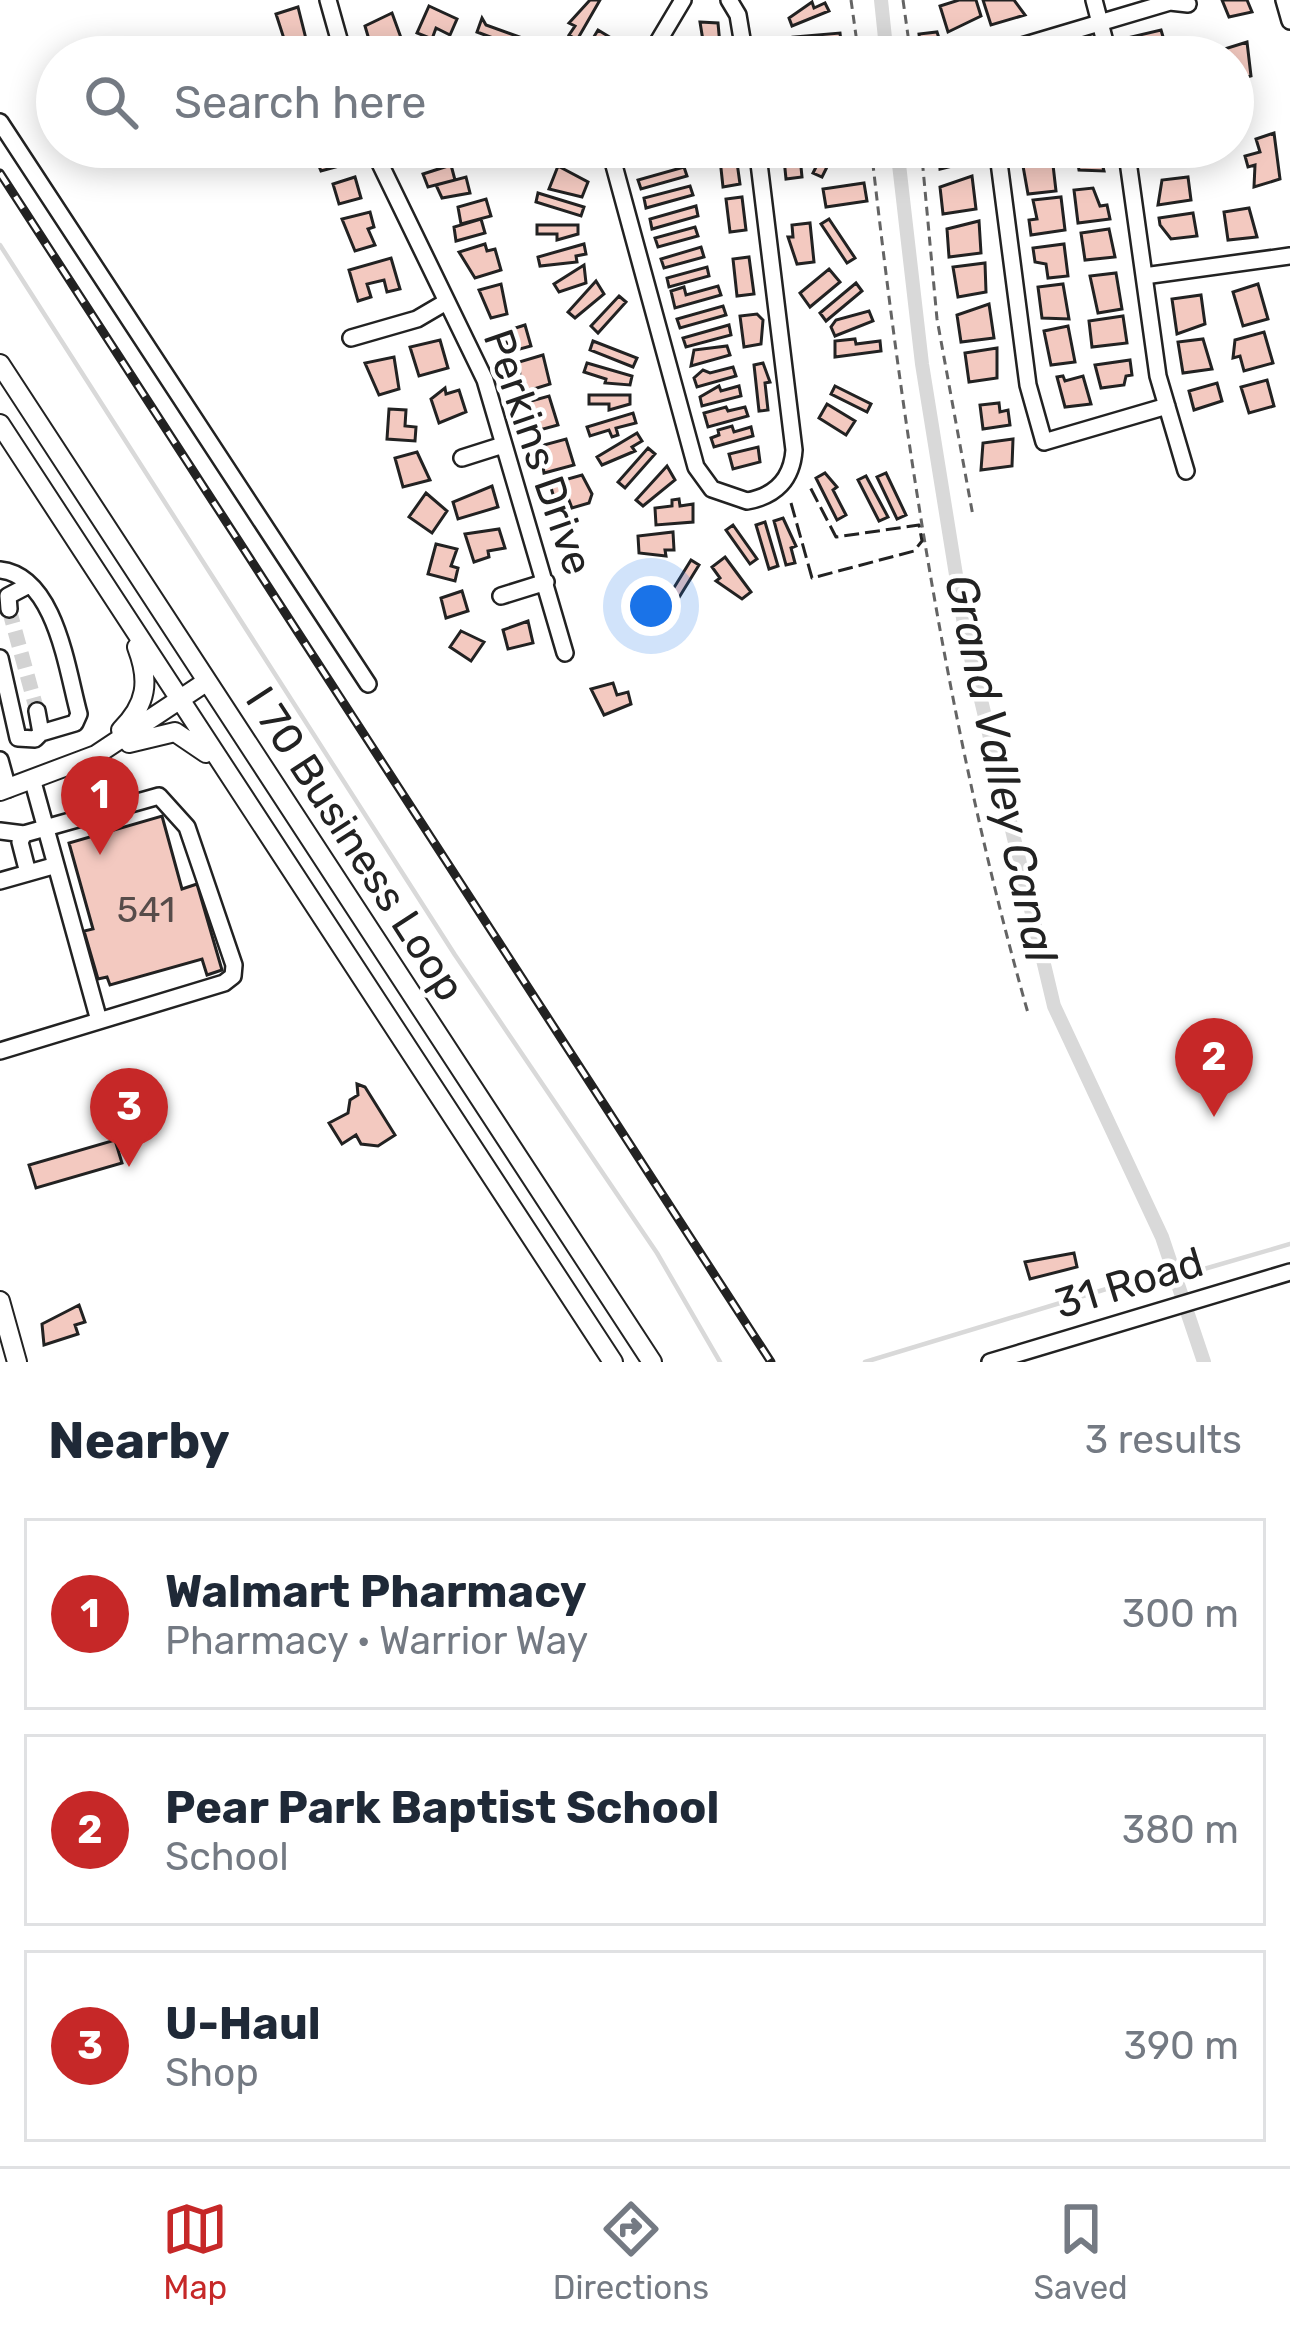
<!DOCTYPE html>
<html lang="en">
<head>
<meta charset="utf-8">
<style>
  body { margin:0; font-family:Rubik,sans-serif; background:#f2f2f3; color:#1f2937 }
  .you { position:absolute; left:651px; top:606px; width:42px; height:42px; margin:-30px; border:9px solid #fff; border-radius:50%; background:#1a73e8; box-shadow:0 0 0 18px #1a73e833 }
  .badge { display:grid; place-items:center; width:78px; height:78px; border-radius:50%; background:#c62828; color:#fff; font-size:39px; font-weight:700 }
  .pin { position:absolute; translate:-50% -99px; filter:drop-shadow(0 3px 6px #0008) }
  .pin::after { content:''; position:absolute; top:63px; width:42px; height:36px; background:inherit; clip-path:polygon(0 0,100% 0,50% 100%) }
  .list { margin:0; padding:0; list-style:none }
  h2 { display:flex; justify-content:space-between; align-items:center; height:156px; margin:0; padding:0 48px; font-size:51px }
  h2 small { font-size:39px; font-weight:400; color:#747a83 }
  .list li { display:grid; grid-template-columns:78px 1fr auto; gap:36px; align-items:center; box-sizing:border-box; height:192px; margin:0 24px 24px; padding:0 24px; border:3px solid #e0e1e3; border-radius:0px }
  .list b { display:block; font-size:45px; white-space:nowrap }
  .list p { margin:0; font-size:39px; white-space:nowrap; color:#747a83 }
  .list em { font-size:39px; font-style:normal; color:#747a83 }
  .icon { flex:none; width:66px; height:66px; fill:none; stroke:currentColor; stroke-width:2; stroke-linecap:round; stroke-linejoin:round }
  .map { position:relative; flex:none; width:1290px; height:1362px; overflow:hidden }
  .search { position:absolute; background:#fff; box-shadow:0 6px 30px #0003; left:36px; right:36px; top:36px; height:132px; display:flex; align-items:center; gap:30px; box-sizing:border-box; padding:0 42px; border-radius:66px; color:#747a83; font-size:45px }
  .sheet { height:804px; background:#fff }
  nav { display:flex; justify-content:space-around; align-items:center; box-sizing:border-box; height:168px; border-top:3px solid #e0e1e3; background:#fff; font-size:33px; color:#747a83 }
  nav a { display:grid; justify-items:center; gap:6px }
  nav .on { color:#c62828 }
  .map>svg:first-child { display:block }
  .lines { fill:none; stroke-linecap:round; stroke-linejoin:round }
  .stream { stroke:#d9d9d9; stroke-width:4.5 }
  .canal { stroke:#d9d9d9; stroke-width:14 }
  .building { fill:#f3c9c0; stroke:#222; stroke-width:3 }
  .minor-tunnel { stroke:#d3d3d3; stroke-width:15; stroke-dasharray:15 8; stroke-linecap:butt }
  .minor-casing { stroke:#222; stroke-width:20 }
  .major-casing { stroke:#222; stroke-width:22 }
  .path { stroke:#646464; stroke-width:3; stroke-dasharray:9 6; stroke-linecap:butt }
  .minor { stroke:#fff; stroke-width:15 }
  .major { stroke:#fff; stroke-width:18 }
  .rail-casing { stroke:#222; stroke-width:9 }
  .rail { stroke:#fff; stroke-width:4.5; stroke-dasharray:14; stroke-linecap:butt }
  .fence { stroke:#222; stroke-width:3; stroke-dasharray:15 6; stroke-linecap:butt }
  .labels { text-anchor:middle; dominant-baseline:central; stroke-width:9; stroke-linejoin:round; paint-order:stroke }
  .number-label { font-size:36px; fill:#564c4a }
  .street-label { font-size:42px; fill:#222; stroke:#fff }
  .water-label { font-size:45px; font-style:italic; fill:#222; stroke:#fff }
</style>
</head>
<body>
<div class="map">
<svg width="1290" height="1362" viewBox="0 0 1290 1362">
  <rect width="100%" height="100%" fill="#fff"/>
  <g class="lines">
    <path class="stream" d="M0,245L455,955L657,1253L720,1362
      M1204,1269L1290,1244
      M865,1362L1136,1280"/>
    <path class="canal" d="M881,0L887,57
      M897,147L922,364L966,637L1054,1006L1162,1237L1204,1362"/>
  </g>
  <path class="building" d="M590,0H600L577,40L569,35L575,26L569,23Z
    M959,0H976L981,16L948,32L940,6Z
    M983,0H1014L1025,15L991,25Z
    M1222,0H1247L1252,12L1229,17Z
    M812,2L814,8L825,3L829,11L792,26L789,18Z
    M429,6L457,19L450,35L436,28L432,39L417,33Z
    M298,7L306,39L286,45L276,14Z
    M392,13L404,46L391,50L388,41L370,43L365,26Z
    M482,18L486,25L525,39L522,49L477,32Z
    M700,22L718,23L720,45L704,47Z
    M598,30L626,47L620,57L589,45Z
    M1161,30L1169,57H1137L1131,37Z
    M937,32L945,57H922L919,34Z
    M840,33L841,42L794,47L793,37Z
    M1247,42L1251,76L1233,81V57H1219L1218,51Z
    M1274,133L1280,179L1254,187L1255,165L1248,167L1245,156L1260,152L1256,139Z
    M311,147H338L343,165L321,171Z
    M799,147L802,177L786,179L783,149Z
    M826,147H837L822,177L813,173L818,163L813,160Z
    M938,147H970L972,161L940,169Z
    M735,148L740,184L723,187L719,150Z
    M1098,148L1104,171L1079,170L1076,151Z
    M451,165L455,180L428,187L423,174Z
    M1053,165L1056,191L1028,194L1023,166Z
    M558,166L588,182L582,197L549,189Z
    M684,167L687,176L641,189L638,180Z
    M972,176L976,209L943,214L940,187Z
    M355,177L361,198L339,204L333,184Z
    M466,177L470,193L442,198L436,185Z
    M1188,177L1191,200L1158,205L1162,180Z
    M864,183L867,201L826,207L823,189Z
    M690,186L693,195L646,208L644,198Z
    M1093,188L1100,206L1107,205L1110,219L1078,223L1074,190Z
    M538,193L584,207L581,216L536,202Z
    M742,197L746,230L730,232L726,199Z
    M1061,197L1065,230L1031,235L1029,220L1037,219L1033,200Z
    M486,199L491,216L461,224L458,207Z
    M696,206L698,216L652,229L650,219Z
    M1249,208L1257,237L1228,240L1224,212Z
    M370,212L374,227L368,229L375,245L355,251L342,219Z
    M1193,213L1197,236L1171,239L1160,225L1159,218Z
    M481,219L485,233L456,241L454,227Z
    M829,219L855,258L847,263L821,224Z
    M979,221L981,253L949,257L947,229Z
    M810,223L814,262L797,264L788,237H793L792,225Z
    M537,225H578V234L557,240V234H537Z
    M695,227L698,236L658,247L655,238Z
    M1109,229L1115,257L1085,260L1081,233Z
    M485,244L487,251L495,249L501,270L475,278L459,252Z
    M584,244L586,254L576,256L577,262L540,266L538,257Z
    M1064,244L1068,276L1048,278L1046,264L1035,262L1033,248Z
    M701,247L704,257L664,268L661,259Z
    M749,257L754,294L737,296L733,259Z
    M391,258L400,289L387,292L384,280L367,284L371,297L358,301L349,270Z
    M985,263L986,292L958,297L953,267Z
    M584,265L586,283L559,292L554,284Z
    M707,267L709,276L669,287L667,278Z
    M829,269L840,282L810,307L800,293Z
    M1116,273L1122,309L1098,313L1090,276Z
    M596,281L604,294L575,318L568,312Z
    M856,283L862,291L826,321L820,313Z
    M501,284L507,314L491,318L479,290Z
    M1063,284L1069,319L1042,318L1038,287Z
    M1258,284L1268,319L1243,326L1233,292Z
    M718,286L721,295L675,308L671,291L684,287L686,295Z
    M1201,295L1205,324L1177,334L1172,299Z
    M619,296L626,302L598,333L591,326Z
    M989,304L994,338L961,342L957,315Z
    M723,306L726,315L680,328L677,319Z
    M869,311L873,321L835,336L831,327L836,320Z
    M757,314L763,320L761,344L744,347L740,316Z
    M1123,316L1127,343L1092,347L1089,321Z
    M525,325L531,346L509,352L503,332Z
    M729,325L731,335L686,347L683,338Z
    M1068,326L1075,362L1051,365L1044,331Z
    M1264,332L1273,363L1244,371L1240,356L1233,358L1235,340Z
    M855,339L856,344L880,341L881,351L835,357V341Z
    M1203,339L1212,369L1183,373L1178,342Z
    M440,340L448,368L419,376L410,347Z
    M593,341L637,358L633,367L590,350Z
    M727,346L730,355L691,366L694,350Z
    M997,348V378L969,382L965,353Z
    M543,355L550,384L521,393L519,362Z
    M394,357L399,389L379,395L365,363Z
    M1130,360L1132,375L1126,376L1124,385L1101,388L1095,365Z
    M587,363L632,376L630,385L605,383L606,379L584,372Z
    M763,363L770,382L765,383L768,410L759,411L754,365Z
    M733,367L736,376L697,387L694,378L703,370L710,373Z
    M1063,376L1065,381L1083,376L1091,404L1065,407L1057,377Z
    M1267,380L1274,406L1249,413L1241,387Z
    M1217,383L1222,401L1194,410L1189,391Z
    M719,386L721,391L739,386L741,396L702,406L700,397Z
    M835,386L871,404L867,412L831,394Z
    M445,388L446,394L459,390L466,412L439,423L431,399Z
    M589,395H630V404L609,410V404H589Z
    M549,396L558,425L536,431L524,403Z
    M999,403L1000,412L1008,410L1010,425L983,429L980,405Z
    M827,404L855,421L846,435L819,418Z
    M726,407L728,411L745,407L748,416L708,427L704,413Z
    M389,409L406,410L405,426L416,427L415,441L387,439Z
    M633,413L636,423L616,428L618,435L612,437L609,430L590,436L587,427Z
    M732,426L734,432L751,427L753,436L714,447L711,438L719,435L718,430Z
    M637,433L642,441L632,447L635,451L602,465L597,457Z
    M566,439L574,465L544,473L540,446Z
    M1013,439L1012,466L981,470L983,443Z
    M758,447L760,462L733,469L729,454Z
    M648,448L655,454L625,488L618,482Z
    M417,452L430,480L403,487L395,458Z
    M667,466L675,480L643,506L636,500Z
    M825,473L837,487L833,490L846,515L837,520L816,478Z
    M886,473L906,515L897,519L877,477Z
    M582,475L592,494L589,503L572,508L567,495L554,498L550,484Z
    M866,476L888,517L879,521L858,480Z
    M492,486L498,507L458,519L453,502Z
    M426,493L447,511L432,533L409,517Z
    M679,499L680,506L693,504V522L656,525L655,508L672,506V500Z
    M783,518L796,546L791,548L795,563L786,565L774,521Z
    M765,522L778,566L769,569L756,525Z
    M733,525L757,559L750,564L726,530Z
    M499,529L505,548L488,551L489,557L474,562L465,534Z
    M673,532L674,550H665L666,556L639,553L638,536Z
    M436,544L457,549L451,566L458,568L455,581L428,574Z
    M725,557L751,592L742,599L716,581L720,578L712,567Z
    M691,560L699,565L675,604L667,599Z
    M462,591L468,611L446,618L441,598Z
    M528,621L533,643L508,649L503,630Z
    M461,631L484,642L471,661L450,647Z
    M613,683L617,695L628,692L631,704L604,715L591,689Z
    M162,816L182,889L197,884L222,970L207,975L202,959L110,985L107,977L98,979L84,931L93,929L69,843Z
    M357,1084L365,1087L395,1135L378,1146L361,1144L356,1135L342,1144L329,1123L348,1113L350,1100L358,1095Z
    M115,1140L122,1163L36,1188L29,1165Z
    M1074,1253L1077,1267L1030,1279L1025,1262Z
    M79,1305L85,1322L75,1325L78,1334L44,1345L42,1324Z"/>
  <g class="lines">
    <path class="minor-tunnel" d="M9,609L37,711"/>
    <defs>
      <path id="minor" d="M328,0L344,57
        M729,0L738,15L745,57
        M1094,0L1109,57
        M1284,0L1290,21
        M649,57L683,0
        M985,57L1170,2L1188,4
        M0,122L368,684
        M372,147L485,380L565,653
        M609,147L696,467L712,489L747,501C776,496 792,479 794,450L757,147
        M997,147L1028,385L1044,442L1167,406
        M1126,147L1158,376L1186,471
        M1144,276L1290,256
        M351,338L417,319L446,302
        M462,458L503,445
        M0,570C56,576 67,671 79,714L75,723L41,733
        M501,596L546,582
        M9,609L8,596L29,585
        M0,658L18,738L35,739L41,733L37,711
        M0,760L8,789
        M33,782L98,1017
        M0,831L24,834L159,796L187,827L234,965L233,976L224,983L0,1051
        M24,834L20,842L28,873
        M0,881L53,866
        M990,1362L1290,1272"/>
      <path id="major" d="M0,364L652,1362
        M0,424L613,1362
        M121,730C147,704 150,681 137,647
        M129,743L175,732L206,753
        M0,791L96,755L206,682
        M0,1301L17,1362"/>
    </defs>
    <use href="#minor" class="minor-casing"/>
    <use href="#major" class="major-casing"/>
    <path class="path" d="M851,0L859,57
      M903,0L911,57
      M871,147C903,433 949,737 1028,1013
      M921,147L937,319L973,516"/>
    <use href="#minor" class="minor"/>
    <use href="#major" class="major"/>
    <defs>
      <path id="rail" d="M0,173L771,1362"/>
    </defs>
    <use href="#rail" class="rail-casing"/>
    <use href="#rail" class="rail"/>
    <path class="fence" d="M791,503L812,578L914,551L922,541L919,525L836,537L810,487"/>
  </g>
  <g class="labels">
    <g class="number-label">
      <text x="146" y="909">541</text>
    </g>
    <g class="street-label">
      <text transform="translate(538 452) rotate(71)">Perkins Drive</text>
      <text transform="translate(355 844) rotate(57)">I 70 Business Loop</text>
      <text transform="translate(1129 1283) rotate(-17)">31 Road</text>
    </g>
    <g class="water-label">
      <text transform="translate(1001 768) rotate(78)">Grand Valley Canal</text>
    </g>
  </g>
</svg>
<div class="you"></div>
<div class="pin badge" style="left:100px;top:855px">1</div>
<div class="pin badge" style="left:1214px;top:1117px">2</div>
<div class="pin badge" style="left:129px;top:1167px">3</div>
<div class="search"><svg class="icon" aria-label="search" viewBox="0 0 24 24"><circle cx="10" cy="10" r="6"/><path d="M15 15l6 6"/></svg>Search here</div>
</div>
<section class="sheet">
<h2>Nearby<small>3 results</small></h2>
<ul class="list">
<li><span class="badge">1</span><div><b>Walmart Pharmacy</b><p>Pharmacy · Warrior Way</p></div><em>300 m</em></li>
<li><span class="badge">2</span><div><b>Pear Park Baptist School</b><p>School</p></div><em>380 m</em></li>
<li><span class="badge">3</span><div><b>U-Haul</b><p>Shop</p></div><em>390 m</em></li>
</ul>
</section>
<nav>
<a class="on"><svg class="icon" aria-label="map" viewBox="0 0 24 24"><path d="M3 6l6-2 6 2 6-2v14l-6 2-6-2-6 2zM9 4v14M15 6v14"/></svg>Map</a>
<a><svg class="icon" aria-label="directions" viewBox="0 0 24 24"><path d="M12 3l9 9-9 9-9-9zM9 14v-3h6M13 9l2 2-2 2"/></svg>Directions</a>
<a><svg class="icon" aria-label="saved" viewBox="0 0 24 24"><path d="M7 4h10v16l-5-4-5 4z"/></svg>Saved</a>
</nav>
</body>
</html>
